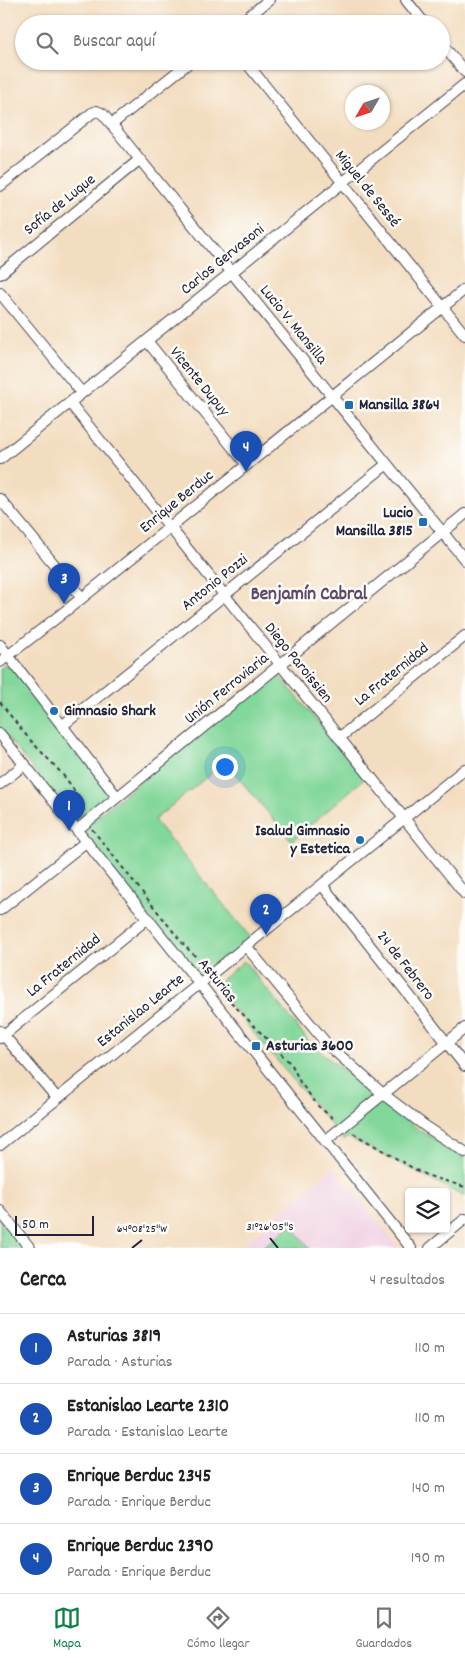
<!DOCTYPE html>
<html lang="es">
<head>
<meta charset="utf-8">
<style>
  body { margin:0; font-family:Dekko,sans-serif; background:#f2f2f2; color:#202124 }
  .controls { position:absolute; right:15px; bottom:15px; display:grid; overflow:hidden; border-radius:5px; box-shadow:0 1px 4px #0004 }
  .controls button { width:45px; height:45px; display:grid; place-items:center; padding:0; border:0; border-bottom:1px solid #e0e0e0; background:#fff; color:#202124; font:25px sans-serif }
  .compass { position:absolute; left:345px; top:85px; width:45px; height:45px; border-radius:50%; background:#fff; box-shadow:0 1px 4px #0004; rotate:231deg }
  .scale { position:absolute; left:15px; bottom:12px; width:79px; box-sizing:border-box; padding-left:5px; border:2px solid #22223b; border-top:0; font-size:14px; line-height:18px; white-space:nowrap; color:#22223b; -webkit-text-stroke:4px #fdfcf7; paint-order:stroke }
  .you { position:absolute; left:224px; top:766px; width:18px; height:18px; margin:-12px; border:4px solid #fff; border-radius:50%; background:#1a73e8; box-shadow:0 0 0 8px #1a73e833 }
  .badge { display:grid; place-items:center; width:32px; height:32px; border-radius:50%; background:#0b8043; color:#fff; font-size:16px; font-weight:700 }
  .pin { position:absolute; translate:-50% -41px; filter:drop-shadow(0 1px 2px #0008) }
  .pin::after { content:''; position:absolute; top:26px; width:18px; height:15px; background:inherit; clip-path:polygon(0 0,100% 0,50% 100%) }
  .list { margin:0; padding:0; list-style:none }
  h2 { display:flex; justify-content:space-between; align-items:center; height:65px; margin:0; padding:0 20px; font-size:21px }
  h2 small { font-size:16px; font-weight:400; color:#757577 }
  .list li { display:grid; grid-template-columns:32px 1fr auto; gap:15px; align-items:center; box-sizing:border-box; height:70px; padding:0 20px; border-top:1px solid #e0e0e0 }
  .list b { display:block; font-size:19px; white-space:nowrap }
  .list p { margin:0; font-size:16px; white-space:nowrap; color:#757577 }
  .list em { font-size:16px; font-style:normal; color:#757577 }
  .icon { flex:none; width:28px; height:28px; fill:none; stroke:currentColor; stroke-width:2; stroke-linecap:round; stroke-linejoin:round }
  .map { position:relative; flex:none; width:465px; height:1248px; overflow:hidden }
  .search { position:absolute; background:#fff; box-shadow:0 1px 4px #0004; left:15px; right:15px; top:15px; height:55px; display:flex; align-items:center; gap:12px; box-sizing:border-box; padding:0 18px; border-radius:28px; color:#757577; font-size:19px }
  .sheet { height:345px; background:#fff }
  nav { display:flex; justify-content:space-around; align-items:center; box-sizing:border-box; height:70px; border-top:1px solid #e0e0e0; background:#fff; font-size:14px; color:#757577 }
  nav a { display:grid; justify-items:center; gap:2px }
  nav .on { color:#0b8043 }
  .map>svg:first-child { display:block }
  .built { fill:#f0d0e4 }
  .green { fill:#82d79a; stroke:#527c6a }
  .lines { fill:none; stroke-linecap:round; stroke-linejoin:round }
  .minor-casing { stroke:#413e4f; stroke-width:12 }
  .path { stroke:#413e4f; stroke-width:2; stroke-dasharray:4 4; stroke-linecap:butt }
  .minor { stroke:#fff; stroke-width:10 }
  .ticks { fill:none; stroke:#22223b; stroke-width:2 }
  .poi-dot { fill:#1f6fb2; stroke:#fdfcf7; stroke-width:2 }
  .labels { text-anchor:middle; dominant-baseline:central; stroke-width:5; stroke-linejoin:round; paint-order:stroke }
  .street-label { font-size:16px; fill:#22223b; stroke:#fdfcf7 }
  .poi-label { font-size:16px; font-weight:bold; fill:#22223b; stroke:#fdfcf7; text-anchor:start }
  .quarter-label { font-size:19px; font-weight:bold; fill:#5f496b; stroke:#fdfcf7 }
  .ticks-label { font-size:12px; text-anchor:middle; fill:#22223b; stroke:#fdfcf7; stroke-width:5; stroke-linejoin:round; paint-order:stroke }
</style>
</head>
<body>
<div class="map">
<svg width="465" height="1248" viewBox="0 0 465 1248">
  <rect width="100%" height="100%" fill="#fdfcf7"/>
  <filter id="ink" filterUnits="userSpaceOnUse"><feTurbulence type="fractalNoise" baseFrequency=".02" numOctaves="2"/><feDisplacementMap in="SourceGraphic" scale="10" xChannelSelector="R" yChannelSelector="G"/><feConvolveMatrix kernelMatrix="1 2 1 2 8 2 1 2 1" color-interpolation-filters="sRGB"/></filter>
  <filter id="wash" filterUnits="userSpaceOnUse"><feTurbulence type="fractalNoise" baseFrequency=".0096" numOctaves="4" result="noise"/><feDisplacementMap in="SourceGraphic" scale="20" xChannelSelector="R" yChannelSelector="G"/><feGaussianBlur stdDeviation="1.12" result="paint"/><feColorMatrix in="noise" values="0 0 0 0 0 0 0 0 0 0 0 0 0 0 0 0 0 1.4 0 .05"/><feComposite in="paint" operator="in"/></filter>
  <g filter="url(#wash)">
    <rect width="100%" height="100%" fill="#f3ddc0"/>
    <path class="built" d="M334,1167L399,1248H248L245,1243Z"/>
    <path class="green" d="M9,661L114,797L78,825L0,728V668Z
      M276,672L365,778L292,841L225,762L154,820L251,938L200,980L80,830Z
      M244,961L311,1044L419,1130L465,1158V1197L348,1137L344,1140L214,986Z
      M0,1217L24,1248H0Z
      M291,1225L310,1248H262Z"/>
  </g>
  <g filter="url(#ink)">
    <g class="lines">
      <defs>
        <path id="minor" d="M406,0L425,24
          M239,24L269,0
          M441,43L465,72
          M245,61L465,335
          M112,124L191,61
          M0,186L92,113L97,111L103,114L465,560
          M0,274L139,160
          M0,293L82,393
          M147,341L247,465
          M70,403L465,894
          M0,459L465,84
          M0,499L82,598
          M0,645L117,797
          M0,662L82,598L465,289
          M62,726L387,464
          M0,734L411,1248
          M339,738L465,636
          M0,784L25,764
          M77,830L465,514
          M322,885L465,1066
          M0,910L87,841
          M246,946L326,1043L383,1094L425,1126L465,1152
          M0,1031L57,1098
          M0,1038L148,918
          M325,1141L465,1028
          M0,1145L465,769
          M0,1211L30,1248
          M430,1248L465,1219"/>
      </defs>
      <use href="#minor" class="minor-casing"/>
      <path class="path" d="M0,702C11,716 22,731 34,744C54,766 74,782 84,811
        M92,829L184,945L205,966
        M217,982L230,1001L292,1065L300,1082L319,1107L335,1120
        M353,1133L416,1170L426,1175L465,1187"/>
      <use href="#minor" class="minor"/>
    </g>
  </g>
  <path class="ticks" d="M270,1238L278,1248M132,1248L142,1240"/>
  <g class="poi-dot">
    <rect x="344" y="400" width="10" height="10" rx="2.5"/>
    <rect x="418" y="517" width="10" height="10" rx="2.5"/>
    <circle cx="54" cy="711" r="5"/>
    <circle cx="360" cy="840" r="5"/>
    <rect x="251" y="1041" width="10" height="10" rx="2.5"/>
  </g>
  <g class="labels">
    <g class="street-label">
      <text transform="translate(367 189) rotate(51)">Miguel de Sessé</text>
      <text transform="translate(60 205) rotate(-39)">Sofía de Luque</text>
      <text transform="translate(223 260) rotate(-39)">Carlos Gervasoni</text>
      <text transform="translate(293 325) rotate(51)">Lucio V. Mansilla</text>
      <text transform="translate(199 382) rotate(51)">Vicente Dupuy</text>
      <text transform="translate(177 502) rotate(-39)">Enrique Berduc</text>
      <text transform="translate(215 583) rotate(-39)">Antonio Pozzi</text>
      <text transform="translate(298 663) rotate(51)">Diego Paroissien</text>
      <text transform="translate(392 675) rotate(-39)">La Fraternidad</text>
      <text transform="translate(227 689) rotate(-39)">Unión Ferroviaria</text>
      <text transform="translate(64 966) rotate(-39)">La Fraternidad</text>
      <text transform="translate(405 966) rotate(52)">24 de Febrero</text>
      <text transform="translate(217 981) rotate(51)">Asturias</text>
      <text transform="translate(141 1011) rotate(-39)">Estanislao Learte</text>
    </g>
    <g class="poi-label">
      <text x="359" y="405">Mansilla 3864</text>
      <text x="413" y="513" text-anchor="end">Lucio<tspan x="413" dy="18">Mansilla 3815</tspan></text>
      <text x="64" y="711">Gimnasio Shark</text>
      <text x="350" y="831" text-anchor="end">Isalud Gimnasio<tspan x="350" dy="18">y Estetica</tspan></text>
      <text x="266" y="1046">Asturias 3600</text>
    </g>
    <g class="quarter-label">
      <text x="309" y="595">Benjamín Cabral</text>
    </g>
  </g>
  <g class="ticks-label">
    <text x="270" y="1230">31°26'05"S</text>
    <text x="142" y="1232">64°08'25"W</text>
  </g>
</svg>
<div class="controls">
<button><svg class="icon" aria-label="layers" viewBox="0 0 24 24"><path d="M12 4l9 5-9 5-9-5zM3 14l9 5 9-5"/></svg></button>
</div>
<svg class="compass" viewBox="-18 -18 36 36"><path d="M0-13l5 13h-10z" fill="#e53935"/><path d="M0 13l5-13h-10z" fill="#757577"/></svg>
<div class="scale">50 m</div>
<div class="you"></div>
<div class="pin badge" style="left:69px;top:831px;background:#1a4fb4">1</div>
<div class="pin badge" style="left:266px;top:935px;background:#1a4fb4">2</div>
<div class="pin badge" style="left:64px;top:604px;background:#1a4fb4">3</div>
<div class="pin badge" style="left:246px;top:472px;background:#1a4fb4">4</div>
<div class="search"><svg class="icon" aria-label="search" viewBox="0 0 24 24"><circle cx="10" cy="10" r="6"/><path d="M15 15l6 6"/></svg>Buscar aquí</div>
</div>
<section class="sheet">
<h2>Cerca<small>4 resultados</small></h2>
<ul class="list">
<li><span class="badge" style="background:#1a4fb4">1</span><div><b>Asturias 3819</b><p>Parada · Asturias</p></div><em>110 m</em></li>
<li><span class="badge" style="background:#1a4fb4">2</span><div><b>Estanislao Learte 2310</b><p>Parada · Estanislao Learte</p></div><em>110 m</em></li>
<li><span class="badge" style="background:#1a4fb4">3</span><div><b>Enrique Berduc 2345</b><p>Parada · Enrique Berduc</p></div><em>140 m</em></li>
<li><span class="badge" style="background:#1a4fb4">4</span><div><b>Enrique Berduc 2390</b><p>Parada · Enrique Berduc</p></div><em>190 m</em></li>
</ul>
</section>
<nav>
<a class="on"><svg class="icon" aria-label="map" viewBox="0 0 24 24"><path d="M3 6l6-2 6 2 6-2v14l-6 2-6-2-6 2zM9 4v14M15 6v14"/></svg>Mapa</a>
<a><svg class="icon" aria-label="directions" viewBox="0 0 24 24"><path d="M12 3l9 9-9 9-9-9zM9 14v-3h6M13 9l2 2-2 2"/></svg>Cómo llegar</a>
<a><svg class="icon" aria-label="saved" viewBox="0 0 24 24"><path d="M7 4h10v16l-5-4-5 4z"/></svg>Guardados</a>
</nav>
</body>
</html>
